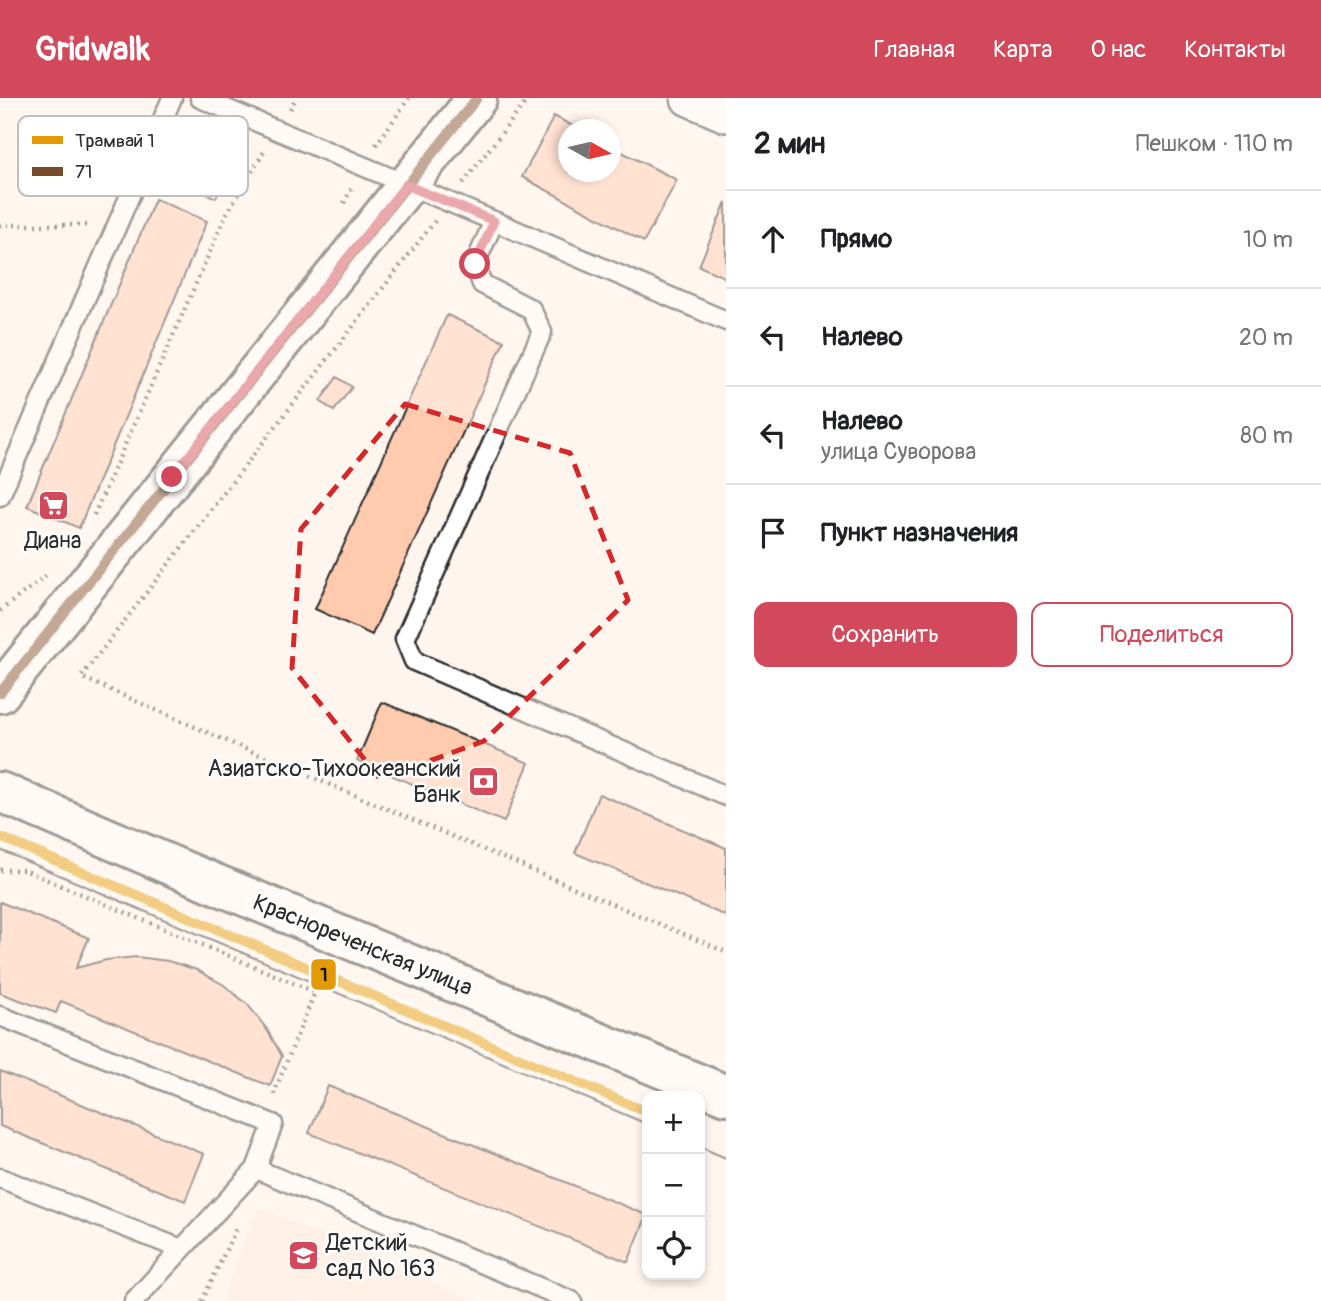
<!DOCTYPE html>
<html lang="ru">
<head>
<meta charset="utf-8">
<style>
  body { margin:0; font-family:Pangolin,sans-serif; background:#f6f6f6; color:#202124 }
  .controls { position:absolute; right:21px; bottom:21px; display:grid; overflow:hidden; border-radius:14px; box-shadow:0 4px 10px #0003 }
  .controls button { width:63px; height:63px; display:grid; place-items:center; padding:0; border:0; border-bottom:2px solid #e0e0e0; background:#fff; color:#202124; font:35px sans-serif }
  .compass { position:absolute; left:558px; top:21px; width:63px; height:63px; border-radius:50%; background:#fff; box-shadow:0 4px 10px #0003; rotate:98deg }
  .stop { position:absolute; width:21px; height:21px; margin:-16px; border:5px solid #d1495b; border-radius:50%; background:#fff }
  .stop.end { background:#d1495b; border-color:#fff; box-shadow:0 2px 7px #0008 }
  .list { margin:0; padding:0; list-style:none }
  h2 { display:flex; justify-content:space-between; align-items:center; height:91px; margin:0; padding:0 28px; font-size:30px }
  h2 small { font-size:23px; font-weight:400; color:#757577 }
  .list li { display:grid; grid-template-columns:46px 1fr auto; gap:21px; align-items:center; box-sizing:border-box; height:98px; padding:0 28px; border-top:2px solid #e0e0e0 }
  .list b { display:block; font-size:26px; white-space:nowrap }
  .list p { margin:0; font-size:23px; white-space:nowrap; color:#757577 }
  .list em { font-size:23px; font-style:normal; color:#757577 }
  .actions { display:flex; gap:14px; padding:21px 28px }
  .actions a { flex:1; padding:16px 0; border:2px solid #d1495b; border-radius:14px; text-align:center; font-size:24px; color:#d1495b }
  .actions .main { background:#d1495b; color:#fff }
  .icon { flex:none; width:38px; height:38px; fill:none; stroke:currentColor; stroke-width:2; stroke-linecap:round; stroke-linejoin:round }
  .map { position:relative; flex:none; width:726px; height:1203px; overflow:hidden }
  header { display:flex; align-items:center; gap:42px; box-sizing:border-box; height:98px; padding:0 35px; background:#d1495b; color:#fff }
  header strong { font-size:33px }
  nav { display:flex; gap:38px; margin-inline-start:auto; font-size:24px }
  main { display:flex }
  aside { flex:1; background:#fff }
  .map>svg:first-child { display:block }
  .built { fill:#ffe8dc }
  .building { fill:#ffcbaf; stroke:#2b2b2b; stroke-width:2 }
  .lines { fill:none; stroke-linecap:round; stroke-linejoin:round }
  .service-casing { stroke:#2b2b2b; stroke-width:23 }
  .minor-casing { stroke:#2b2b2b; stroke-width:40 }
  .secondary-casing { stroke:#2b2b2b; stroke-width:44 }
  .primary-casing { stroke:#2b2b2b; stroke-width:44 }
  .path { stroke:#2b2b2b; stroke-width:4.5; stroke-dasharray:2 5; stroke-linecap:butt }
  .service { stroke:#fff; stroke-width:18 }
  .minor { stroke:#fff; stroke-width:35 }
  .secondary { stroke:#fff; stroke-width:38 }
  .primary { stroke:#fff; stroke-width:38 }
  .tram { stroke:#2b2b2b; stroke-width:2 }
  .bus-1-casing { stroke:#fff; stroke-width:16 }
  .bus-1 { stroke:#7a4b2a; stroke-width:10 }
  .tram-1-casing { stroke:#fff; stroke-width:16 }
  .tram-1 { stroke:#e39a04; stroke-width:10 }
  .route { stroke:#d1495b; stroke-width:9 }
  .marked { fill:none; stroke:#d62828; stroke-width:5; stroke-dasharray:14 9; stroke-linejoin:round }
  .labels { text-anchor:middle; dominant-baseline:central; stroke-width:5; stroke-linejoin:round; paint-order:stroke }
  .poi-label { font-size:23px; fill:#2b2b2b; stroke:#fff }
  .street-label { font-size:23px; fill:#2b2b2b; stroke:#fff }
  .key { fill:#fff; stroke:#bfbfbf; stroke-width:2 }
  .key-label { font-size:19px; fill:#2b2b2b }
  .line-badge { stroke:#fff; stroke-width:2.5 }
  .pale-badge-label { font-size:19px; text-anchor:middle; font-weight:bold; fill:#111 }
</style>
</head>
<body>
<header>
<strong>Gridwalk</strong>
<nav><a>Главная</a><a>Карта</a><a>О нас</a><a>Контакты</a></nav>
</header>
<main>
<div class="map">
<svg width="726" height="1203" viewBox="0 0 726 1203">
  <rect width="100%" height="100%" fill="#fff5ef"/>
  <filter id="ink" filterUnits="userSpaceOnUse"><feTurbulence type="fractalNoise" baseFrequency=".0143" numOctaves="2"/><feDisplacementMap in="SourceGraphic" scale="14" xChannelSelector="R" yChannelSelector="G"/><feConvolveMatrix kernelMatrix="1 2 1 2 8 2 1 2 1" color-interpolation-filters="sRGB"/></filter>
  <g filter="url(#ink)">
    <path class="built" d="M259,1110L474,1203H221Z"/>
    <path class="building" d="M554,18L580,32H568V74H610V48L677,82L644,144L522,79Z
      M188,33L237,56L216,100L168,78Z
      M155,101L207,123L79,430L27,408Z
      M726,104V180L699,168Z
      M447,217L504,243L372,537L315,511Z
      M337,279L352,289L334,313L320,303Z
      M382,604L529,665L504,724L357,663Z
      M599,696L726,750V818L575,755Z
      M0,804L89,840L76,870L106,862L137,859L168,863L197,872L224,887L248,907L266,930L282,958L270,988L61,903L56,915L0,895Z
      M0,973L204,1056L185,1103L0,1028Z
      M328,988L647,1117L628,1164L309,1035Z"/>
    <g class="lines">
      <defs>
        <path id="service" d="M200,0L494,123
          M726,223L494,123L475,166L482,186L531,211L542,234L405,541L414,563L726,698
          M0,398L172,0
          M0,918L273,1026L256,1071L134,1203
          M256,1071L572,1203
          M0,1080L181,1151"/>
        <path id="minor" d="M689,0L726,16"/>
        <path id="secondary" d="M0,595L477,0"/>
        <path id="primary" d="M0,694L177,770L726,997"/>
      </defs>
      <use href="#service" class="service-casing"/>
      <use href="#minor" class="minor-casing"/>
      <use href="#secondary" class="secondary-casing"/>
      <use href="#primary" class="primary-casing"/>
      <path class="path" d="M290,11L296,0
        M376,47L409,0
        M463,85L529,0
        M344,105L353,88
        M435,123L81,579L236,647L726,854
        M0,127H91
        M94,417L227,115L265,52
        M0,513L49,475
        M0,772H24L315,894L272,1000
        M202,1203L236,1131"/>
      <use href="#service" class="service"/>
      <use href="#minor" class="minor"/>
      <use href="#secondary" class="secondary"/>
      <use href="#primary" class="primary"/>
      <path class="tram" d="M0,752L647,1026
        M700,1049L726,1060"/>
      <defs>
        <path id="bus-1" d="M0,595L477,0"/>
      </defs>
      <use href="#bus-1" class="bus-1-casing"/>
      <use href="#bus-1" class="bus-1"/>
      <defs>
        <path id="tram-1" d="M0,739L647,1014"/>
      </defs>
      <use href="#tram-1" class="tram-1-casing"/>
      <use href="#tram-1" class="tram-1"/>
    </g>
  </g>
  <g class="lines" filter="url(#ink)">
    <path class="route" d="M172,379L406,87L494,123L475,166"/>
  </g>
  <path d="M0 0H726V1203H0ZM405,306L570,355L628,502L484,643L380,681L292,570L301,431Z" fill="#fff5ef" fill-opacity=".55" fill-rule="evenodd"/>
  <path class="marked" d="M405,306L570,355L628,502L484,643L380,681L292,570L301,431Z"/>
  <defs>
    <symbol id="supermarket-square" viewBox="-11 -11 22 22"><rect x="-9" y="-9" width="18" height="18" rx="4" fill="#d1495b" stroke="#fff"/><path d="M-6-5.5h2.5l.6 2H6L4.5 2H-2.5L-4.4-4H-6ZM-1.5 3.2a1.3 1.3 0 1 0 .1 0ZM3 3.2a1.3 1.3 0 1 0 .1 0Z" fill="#fff"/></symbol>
    <symbol id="bank-square" viewBox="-11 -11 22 22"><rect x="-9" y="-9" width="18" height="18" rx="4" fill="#d1495b" stroke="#fff"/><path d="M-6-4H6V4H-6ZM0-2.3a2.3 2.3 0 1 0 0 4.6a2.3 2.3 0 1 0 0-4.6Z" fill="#fff"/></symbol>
    <symbol id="school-square" viewBox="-11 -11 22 22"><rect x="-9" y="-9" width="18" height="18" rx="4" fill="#d1495b" stroke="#fff"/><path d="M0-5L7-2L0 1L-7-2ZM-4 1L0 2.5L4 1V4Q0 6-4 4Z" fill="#fff"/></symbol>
  </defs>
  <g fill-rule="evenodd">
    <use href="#supermarket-square" x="36" y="390" width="35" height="35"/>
    <use href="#bank-square" x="466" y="666" width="35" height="35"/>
    <use href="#school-square" x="286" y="1140" width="35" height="35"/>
  </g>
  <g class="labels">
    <g class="poi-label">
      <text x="53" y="442">Диана</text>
      <text x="461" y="670" text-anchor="end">Азиатско-Тихоокеанский<tspan x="461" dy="26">Банк</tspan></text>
      <text x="326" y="1144" text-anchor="start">Детский<tspan x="326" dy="26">сад № 163</tspan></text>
    </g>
    <g class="street-label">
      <text transform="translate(363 847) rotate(22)">Краснореченская улица</text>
    </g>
  </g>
  <rect x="18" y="18" width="230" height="80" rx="10" class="key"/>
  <rect x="32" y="38" width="31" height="8" fill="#e39a04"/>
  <rect x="32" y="69" width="31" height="9" fill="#7a4b2a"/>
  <g class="key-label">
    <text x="75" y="49">Трамвай 1</text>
    <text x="75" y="80">71</text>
  </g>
  <rect class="line-badge" x="310" y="860" width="27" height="33" rx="7" fill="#e39a04"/>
  <g class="pale-badge-label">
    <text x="324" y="883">1</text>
  </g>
</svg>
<div class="controls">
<button>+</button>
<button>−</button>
<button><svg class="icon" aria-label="locate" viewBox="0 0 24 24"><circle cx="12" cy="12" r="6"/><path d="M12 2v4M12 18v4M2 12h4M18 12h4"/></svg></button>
</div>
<svg class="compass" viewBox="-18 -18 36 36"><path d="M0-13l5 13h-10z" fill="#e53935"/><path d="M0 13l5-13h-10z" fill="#757577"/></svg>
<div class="stop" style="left:475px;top:166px"></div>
<div class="stop end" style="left:172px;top:379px"></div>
</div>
<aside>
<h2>2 мин<small>Пешком · 110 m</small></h2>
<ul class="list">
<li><svg class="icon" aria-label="ahead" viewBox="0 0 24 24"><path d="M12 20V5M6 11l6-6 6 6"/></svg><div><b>Прямо</b></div><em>10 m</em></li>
<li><svg class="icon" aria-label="left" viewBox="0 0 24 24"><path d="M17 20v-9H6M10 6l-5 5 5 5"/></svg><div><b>Налево</b></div><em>20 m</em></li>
<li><svg class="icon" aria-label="left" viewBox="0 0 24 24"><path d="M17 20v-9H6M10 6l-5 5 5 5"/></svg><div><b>Налево</b><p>улица Суворова</p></div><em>80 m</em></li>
<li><svg class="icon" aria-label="arrive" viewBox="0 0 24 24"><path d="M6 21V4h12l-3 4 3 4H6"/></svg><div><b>Пункт назначения</b></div></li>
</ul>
<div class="actions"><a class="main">Сохранить</a><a>Поделиться</a></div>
</aside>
</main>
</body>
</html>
